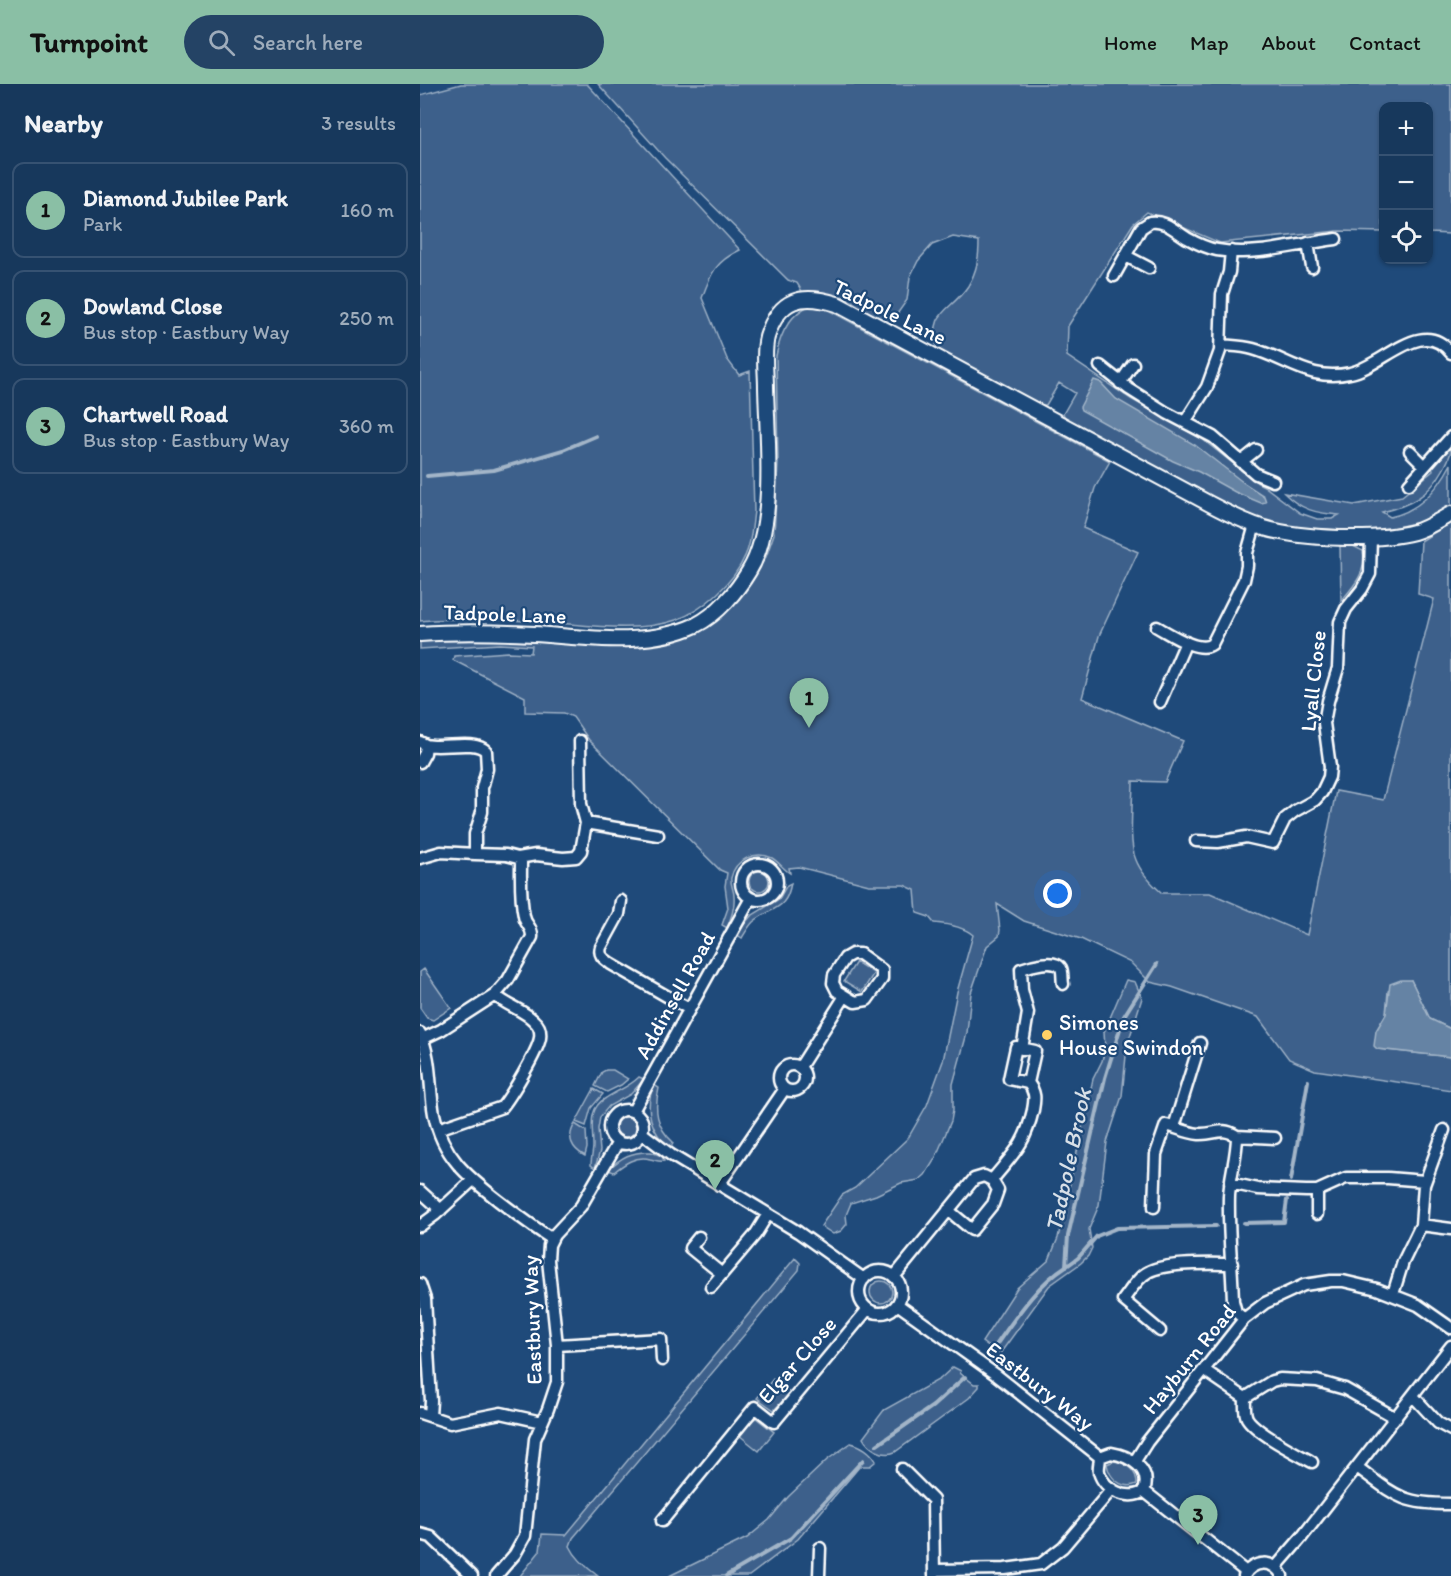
<!DOCTYPE html>
<html lang="en">
<head>
<meta charset="utf-8">
<style>
  body { margin:0; font-family:Itim,sans-serif; background:#244365; color:#f1f3f6 }
  .controls { position:absolute; right:18px; top:18px; display:grid; overflow:hidden; border-radius:12px; box-shadow:0 2px 4px #0004 }
  .controls button { width:54px; height:54px; display:grid; place-items:center; padding:0; border:0; border-bottom:2px solid #365272; background:#17385c; color:#f1f3f6; font:30px sans-serif }
  .you { position:absolute; left:638px; top:810px; width:21px; height:21px; margin:-15px; border:4px solid #fff; border-radius:50%; background:#1a73e8; box-shadow:0 0 0 9px #1a73e833 }
  .badge { display:grid; place-items:center; width:39px; height:39px; border-radius:50%; background:#8abfa5; color:#111; font-size:20px; font-weight:700 }
  .pin { position:absolute; translate:-50% -50px; filter:drop-shadow(0 2px 3px #0008) }
  .pin::after { content:''; position:absolute; top:32px; width:21px; height:18px; background:inherit; clip-path:polygon(0 0,100% 0,50% 100%) }
  .list { margin:0; padding:0; list-style:none }
  h2 { display:flex; justify-content:space-between; align-items:center; height:78px; margin:0; padding:0 24px; font-size:26px }
  h2 small { font-size:20px; font-weight:400; color:#9eacbb }
  .list li { display:grid; grid-template-columns:39px 1fr auto; gap:18px; align-items:center; box-sizing:border-box; height:96px; margin:0 12px 12px; padding:0 12px; border:2px solid #365272; border-radius:12px }
  .list b { display:block; font-size:22px; white-space:nowrap }
  .list p { margin:0; font-size:20px; white-space:nowrap; color:#9eacbb }
  .list em { font-size:20px; font-style:normal; color:#9eacbb }
  .icon { flex:none; width:33px; height:33px; fill:none; stroke:currentColor; stroke-width:2; stroke-linecap:round; stroke-linejoin:round }
  .map { position:relative; flex:none; width:1031px; height:1492px; overflow:hidden }
  header { display:flex; align-items:center; gap:36px; box-sizing:border-box; height:84px; padding:0 30px; background:#8abfa5; color:#111 }
  header strong { font-size:28px }
  nav { display:flex; gap:33px; margin-inline-start:auto; font-size:21px }
  .search { width:420px; height:54px; background:#244365; display:flex; align-items:center; gap:15px; box-sizing:border-box; padding:0 21px; border-radius:33px; color:#9eacbb; font-size:22px }
  main { display:flex }
  aside { flex:1; background:#17385c }
  .map>svg:first-child { display:block }
  .green { fill:#3c618b; stroke:#9eb0c5; stroke-width:1.5 }
  .water { fill:#6583a4; stroke:#a3b5c8; stroke-width:1.5 }
  .lines { fill:none; stroke-linecap:round; stroke-linejoin:round }
  .stream { stroke:#a3b5c8; stroke-width:4 }
  .minor-casing { stroke:#fff; stroke-width:15 }
  .tertiary-casing { stroke:#fff; stroke-width:18 }
  .minor { stroke:#1f4a7a; stroke-width:10 }
  .tertiary { stroke:#1f4a7a; stroke-width:14 }
  .poi-dot { fill:#ffd166; stroke:#1f4a7a; stroke-width:2 }
  .labels { text-anchor:middle; dominant-baseline:central; stroke-width:4.5; stroke-linejoin:round; paint-order:stroke }
  .street-label { font-size:22px; fill:#fff; stroke:#1f4a7a }
  .poi-label { font-size:22px; fill:#fff; stroke:#1f4a7a; text-anchor:start }
  .water-label { font-size:24px; font-style:italic; fill:#d8e0e8; stroke:#1f4a7a }
</style>
</head>
<body>
<header>
<strong>Turnpoint</strong>
<div class="search"><svg class="icon" aria-label="search" viewBox="0 0 24 24"><circle cx="10" cy="10" r="6"/><path d="M15 15l6 6"/></svg>Search here</div>
<nav><a>Home</a><a>Map</a><a>About</a><a>Contact</a></nav>
</header>
<main>
<aside>
<h2>Nearby<small>3 results</small></h2>
<ul class="list">
<li><span class="badge">1</span><div><b>Diamond Jubilee Park</b><p>Park</p></div><em>160 m</em></li>
<li><span class="badge">2</span><div><b>Dowland Close</b><p>Bus stop · Eastbury Way</p></div><em>250 m</em></li>
<li><span class="badge">3</span><div><b>Chartwell Road</b><p>Bus stop · Eastbury Way</p></div><em>360 m</em></li>
</ul>
</aside>
<div class="map">
<svg width="1031" height="1492" viewBox="0 0 1031 1492">
  <rect width="100%" height="100%" fill="#1f4a7a"/>
  <filter id="ink" filterUnits="userSpaceOnUse"><feTurbulence type="fractalNoise" baseFrequency=".0167" numOctaves="2"/><feDisplacementMap in="SourceGraphic" scale="12" xChannelSelector="R" yChannelSelector="G"/><feConvolveMatrix kernelMatrix="1 2 1 2 8 2 1 2 1" color-interpolation-filters="sRGB"/></filter>
  <g filter="url(#ink)">
    <path class="green" d="M41,0H167L320,166C295,178 291,189 282,214L307,275L319,291L330,287L334,427C332,441 332,458 325,472C314,498 284,526 256,536C222,548 174,542 138,539C92,536 46,533 0,537V11Z
      M178,0H1031V150L1009,149L1008,22H964L963,148L918,147L800,159L727,128L713,140L648,242L647,272L711,315L782,355L838,399L844,402L880,429L897,435H912L919,431C896,429 881,426 864,409L934,421L982,412L1013,387L1012,381L1031,364C1031,373 1027,378 1023,386C1008,413 990,421 962,428L970,433C999,427 1018,405 1031,380V423L1000,440L995,439L962,446L915,449L910,446L880,444L845,438L823,432L649,339L643,330L655,309L639,299L626,321H616L517,266C509,225 530,229 548,202C557,187 559,174 559,157L533,153L512,161L498,177L490,193L487,216L470,240L457,234L425,213L383,209L377,199L368,196L245,74Z
      M391,221L401,222L690,377L675,404L663,444L718,468L679,552L662,614L763,657L745,698L713,697C713,717 708,759 716,776C721,789 732,800 742,809H790L887,851L916,707L963,716L1014,515L998,510L1001,457L1031,438V945L1010,935L991,896L968,907L966,930L956,947L957,965L1031,973V1006L895,986L869,975L838,933L752,903L730,898L711,879L661,855L604,837L577,820L580,846L579,852L567,862L551,909L547,949L533,1000V1026L531,1037L515,1075L505,1091L499,1096L481,1099L456,1111L431,1119L426,1131L427,1140L421,1147L413,1150L401,1142L422,1111L435,1104L488,1054L507,1021L523,977L537,908L553,851C543,842 526,840 514,839L509,833L497,829L495,806L484,801H449L379,783L369,784L370,789C363,785 359,778 352,774C336,766 315,775 311,794C310,800 314,806 314,812C315,824 311,834 307,844L302,841L308,824L305,802L307,789L300,786L169,656L153,633L144,629L105,628V613L33,576L34,572L88,568L111,569L112,562L80,560L0,565V554L266,550L329,498L346,473L354,450L358,379L356,272C360,250 369,230 391,221Z
      M920,462H933L943,467C947,488 934,502 921,517Z
      M329 797a10 10 0 1 1 20 0a10 10 0 1 1-20 0Z
      M371,799C366,828 352,822 333,838C329,842 325,849 322,854L316,850L331,832L359,815L367,801Z
      M436,878L454,889L442,908L424,897Z
      M4,885L31,924L13,936L7,934L0,924V888Z
      M706,896L715,898L722,914L707,962L702,1012L687,1058L679,1121L669,1145L672,1164L668,1172L661,1179L629,1202L579,1271L562,1258L597,1204L629,1176L638,1154L673,995L682,977L685,964L684,948Z
      M186,986H193L208,995L201,1001L187,1008L175,1002L182,988Z
      M219,993L224,995L211,1010L189,1022L180,1033L178,1045L180,1067L175,1084L171,1081C171,1075 173,1068 173,1062C173,1043 167,1025 186,1014C198,1006 209,1003 219,993Z
      M234,1001L239,1004C234,1025 236,1043 253,1058L251,1064C230,1049 224,1024 234,1001Z
      M174,1005L183,1010L171,1024L166,1042L156,1038Z
      M196 1043a10 10 0 1 1 20 0a10 10 0 1 1-20 0Z
      M155,1040L166,1047L167,1064L165,1072C152,1065 146,1054 155,1040Z
      M231,1068L242,1072L244,1077C238,1078 236,1076 230,1075C216,1071 204,1080 194,1088L188,1086C201,1073 212,1067 231,1068Z
      M375,1174L380,1179L379,1186L153,1454L150,1462C156,1475 167,1484 178,1492H100L120,1467L122,1450L146,1451Z
      M450 1208a11 11 0 1 1 22 0a11 11 0 1 1-22 0Z
      M533,1283L541,1287L540,1289L554,1300H559V1303L549,1314L475,1368C463,1373 449,1365 443,1354L464,1326L520,1295Z
      M353,1295L370,1309L354,1326L337,1314Z
      M336,1334L354,1348L339,1367L319,1351L332,1336Z
      M431,1359C441,1361 451,1368 456,1377L450,1382H440L378,1455L329,1492H249L327,1454L349,1436L368,1413L407,1376Z
      M694,1377C707,1379 717,1387 717,1400C702,1406 689,1394 687,1380Z"/>
    <path class="water" d="M674,296L680,298L696,315L775,361L824,399L844,412L846,418L841,419L815,408L779,388L753,377L661,326L660,323Z
      M981,896H991L1010,935L1031,945V973L957,965L954,962L956,947L966,930L970,900Z"/>
    <g class="lines">
      <path class="stream" d="M7,392L74,386L143,366L176,352
        M871,1096L888,997
        M824,1139L864,1138L867,1116
        M647,1182L658,1174L677,1152L697,1144L796,1142
        M574,1264C594,1236 616,1201 646,1182L648,1152L685,994L704,932L737,880
        M457,1361L513,1322L545,1293
        M306,1492L371,1454L443,1376"/>
      <defs>
        <path id="minor" d="M888,159L892,183
          M706,172L729,184
          M694,192L721,144L730,138C745,136 754,146 767,154C776,159 786,164 797,166C836,173 877,160 916,155
          M801,261C812,262 823,262 833,265C868,275 891,298 930,289C964,282 1002,231 1031,269
          M680,282L709,305L747,329L793,353L836,390L853,397
          M700,299L713,280
          M765,338L787,303L800,267L802,210L809,188L811,167
          M990,367L1005,382
          M821,378L836,366
          M989,400L1031,353
          M737,543C750,550 779,570 792,560L824,496L827,482V469L835,441
          M740,618L766,558
          M160,657L161,720L166,739
          M6,661C23,665 55,655 66,667L67,685L62,704V728L55,750V770L86,771L98,774L116,771L143,774L156,773L161,767L166,739L238,751
          M0,678L5,669L6,661L0,658
          M776,757L798,758L826,753L853,759L865,735L875,727L895,716L902,708L909,693L910,683L904,639L908,617L918,584L920,538L926,525L942,505L950,490L951,453
          M0,774L21,768L55,770
          M321 798a18 18 0 1 1 36 0a18 18 0 1 1-36 0Z
          M201,817L199,830L181,863C178,872 185,875 191,880L269,925
          M432,870H440L462,886V895L447,916L435,918L417,907L413,899L414,891L425,874Z
          M0,949C12,975 9,1003 14,1030C22,1072 47,1092 79,1117C96,1130 113,1143 132,1155
          M0,956L21,946L75,911L88,896L112,853C113,843 105,841 104,832C100,814 101,795 101,778L98,774
          M596,963L615,967L608,999L589,995Z
          M602,965L608,929L602,906L601,885C609,882 635,874 641,884C643,888 642,896 643,900
          M359 994a13 13 0 1 1 26 0a13 13 0 1 1-26 0Z
          M380,983L425,912
          M189 1043a17 17 0 1 1 34 0a17 17 0 1 1-34 0Z
          M213,1027L331,814
          M754,1043L780,959
          M18,1045L82,1023C91,1012 118,967 120,954C121,947 119,941 114,937C104,926 87,922 75,911
          M222,1049L251,1071L378,1148L444,1195
          M810,1099L838,1105L886,1107H897L926,1094H968L1005,1097
          M299,1101L364,1006
          M0,1107L21,1126
          M897,1107V1130
          M734,1123L736,1070L746,1041C757,1044 768,1049 779,1050C796,1051 800,1042 817,1052
          M528,1126L552,1146L573,1120L578,1106L572,1096
          M1001,1141L1031,1145
          M0,1142L15,1131L52,1097
          M279,1153L270,1164L302,1190
          M439 1208a21 21 0 1 1 42 0a21 21 0 1 1-42 0Z
          M474,1193L554,1095L564,1092L572,1096C594,1069 605,1061 613,1026C615,1015 616,1008 608,999
          M0,1200L5,1215L11,1317L10,1332
          M291,1203L335,1151L348,1130
          M973,1210L983,1178L1001,1141L1004,1101L1024,1046
          M477,1220L575,1290L680,1373
          M824,1235L816,1228L813,1217C812,1182 808,1147 809,1112C810,1092 817,1072 817,1052L855,1054
          M740,1247L703,1216C710,1207 718,1193 728,1188C746,1178 791,1180 812,1180
          M137,1261L241,1255L242,1276
          M784,1286L825,1314L852,1297L860,1295L897,1297L925,1305L976,1334
          M993,1312L1018,1339L1031,1346
          M825,1314C825,1320 824,1328 827,1334C836,1349 876,1369 892,1378
          M0,1329L30,1339L81,1329L122,1338
          M691,1369C710,1372 732,1385 724,1407C708,1418 684,1406 679,1388C678,1383 680,1378 680,1373Z
          M715,1377L727,1358L824,1235L845,1219L884,1201L911,1197H923L957,1205L998,1221L1031,1244
          M937,1383C976,1412 981,1420 1031,1420
          M482,1385L513,1416L514,1492
          M724,1407L826,1488
          M242,1437L335,1323L354,1338L448,1225
          M0,1450L11,1453L52,1492
          M856,1483L882,1453L1031,1262
          M515,1486L585,1485L621,1480L643,1463L692,1405
          M76,1492L95,1470L105,1452L115,1355L128,1325L137,1298V1261L128,1176L129,1161L134,1151L161,1122L198,1058
          M399,1492L400,1464
          M824,1492C833,1476 854,1475 862,1492"/>
        <path id="tertiary" d="M0,550C38,547 76,548 114,550C166,553 226,564 276,541C298,530 317,507 329,487C357,442 347,355 346,303C346,287 343,268 347,253C359,214 382,209 417,220L790,420C807,429 825,438 844,444C882,455 956,458 994,448C1008,444 1019,436 1031,430"/>
      </defs>
      <use href="#minor" class="minor-casing"/>
      <use href="#tertiary" class="tertiary-casing"/>
      <use href="#minor" class="minor"/>
      <use href="#tertiary" class="tertiary"/>
    </g>
  </g>
  <circle class="poi-dot" cx="627" cy="951" r="6"/>
  <g class="labels">
    <g class="street-label">
      <text transform="translate(470 228) rotate(26)">Tadpole Lane</text>
      <text transform="translate(85 530) rotate(2)">Tadpole Lane</text>
      <text transform="translate(893 597) rotate(-84)">Lyall Close</text>
      <text transform="translate(255 911) rotate(-61)">Addinsell Road</text>
      <text transform="translate(112 1236) rotate(-92)">Eastbury Way</text>
      <text transform="translate(769 1275) rotate(-51)">Hayburn Road</text>
      <text transform="translate(377 1276) rotate(-49)">Elgar Close</text>
      <text transform="translate(620 1302) rotate(38)">Eastbury Way</text>
    </g>
    <g class="poi-label">
      <text x="639" y="938">Simones<tspan x="639" dy="25">House Swindon</tspan></text>
    </g>
    <g class="water-label">
      <text transform="translate(648 1076) rotate(-78)">Tadpole Brook</text>
    </g>
  </g>
</svg>
<div class="controls">
<button>+</button>
<button>−</button>
<button><svg class="icon" aria-label="locate" viewBox="0 0 24 24"><circle cx="12" cy="12" r="6"/><path d="M12 2v4M12 18v4M2 12h4M18 12h4"/></svg></button>
</div>
<div class="you"></div>
<div class="pin badge" style="left:389px;top:644px">1</div>
<div class="pin badge" style="left:295px;top:1106px">2</div>
<div class="pin badge" style="left:778px;top:1461px">3</div>
</div>
</main>
</body>
</html>
